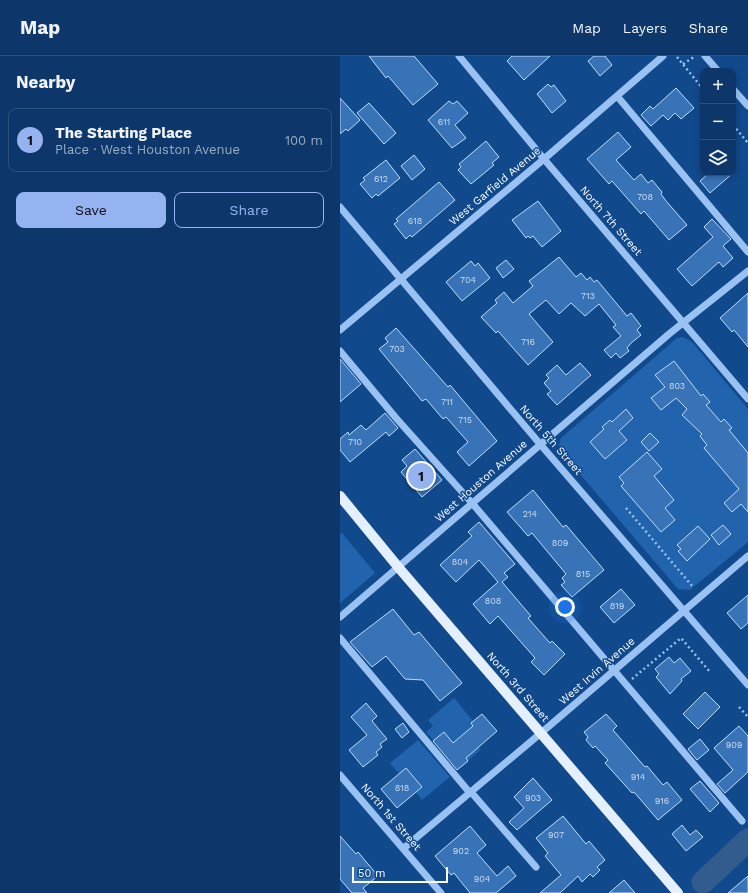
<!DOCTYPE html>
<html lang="en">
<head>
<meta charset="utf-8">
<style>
  body { margin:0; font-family:"Work Sans",sans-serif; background:#1b4272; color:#f1f3f6 }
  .controls { position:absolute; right:12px; top:12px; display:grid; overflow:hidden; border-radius:8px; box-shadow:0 2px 6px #0003 }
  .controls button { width:36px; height:36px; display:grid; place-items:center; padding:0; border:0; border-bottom:1px solid #2d517e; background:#0d376a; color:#f1f3f6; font:20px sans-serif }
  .scale { position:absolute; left:12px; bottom:10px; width:96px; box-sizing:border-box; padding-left:4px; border:2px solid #fff; border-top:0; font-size:11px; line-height:14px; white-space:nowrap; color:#fff; -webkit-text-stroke:3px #11498d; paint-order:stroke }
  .you { position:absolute; left:225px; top:551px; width:14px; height:14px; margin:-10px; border:3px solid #fff; border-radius:50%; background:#1a73e8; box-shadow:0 0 0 6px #1a73e833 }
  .badge { display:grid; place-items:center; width:26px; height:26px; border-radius:50%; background:#95b2f1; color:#111; font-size:13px; font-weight:700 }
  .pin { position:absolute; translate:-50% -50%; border:2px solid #fff; box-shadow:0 1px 4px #0006 }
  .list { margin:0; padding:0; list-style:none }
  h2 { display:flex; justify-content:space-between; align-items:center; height:52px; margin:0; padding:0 16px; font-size:17px }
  h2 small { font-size:13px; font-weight:400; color:#9aacc1 }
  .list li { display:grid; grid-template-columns:26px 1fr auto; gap:12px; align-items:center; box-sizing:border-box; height:64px; margin:0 8px 8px; padding:0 8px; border:1px solid #2d517e; border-radius:8px }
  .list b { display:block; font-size:15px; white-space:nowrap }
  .list p { margin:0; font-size:13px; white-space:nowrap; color:#9aacc1 }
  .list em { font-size:13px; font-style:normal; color:#9aacc1 }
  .actions { display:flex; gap:8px; padding:12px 16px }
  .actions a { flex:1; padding:9px 0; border:1px solid #95b2f1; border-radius:8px; text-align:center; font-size:14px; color:#95b2f1 }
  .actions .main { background:#95b2f1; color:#111 }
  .icon { flex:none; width:22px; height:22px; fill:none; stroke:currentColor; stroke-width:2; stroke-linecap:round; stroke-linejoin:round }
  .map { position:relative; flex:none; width:408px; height:837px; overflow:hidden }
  header { display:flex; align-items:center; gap:24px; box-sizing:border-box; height:56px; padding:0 20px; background:#0d376a; border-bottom:1px solid #2d517e }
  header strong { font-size:19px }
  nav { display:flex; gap:22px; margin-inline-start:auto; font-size:14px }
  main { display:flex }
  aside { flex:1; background:#0d376a }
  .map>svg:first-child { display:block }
  .green { fill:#2263ad }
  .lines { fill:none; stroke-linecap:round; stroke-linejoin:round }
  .river { stroke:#325c8e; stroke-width:23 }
  .building { fill:#3973b7; stroke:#c0dcfd }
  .path { stroke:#99c2f2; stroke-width:2.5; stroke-dasharray:2 3; stroke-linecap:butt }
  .minor { stroke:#99c2f2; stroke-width:7 }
  .major { stroke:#e4efff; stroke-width:10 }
  .labels { text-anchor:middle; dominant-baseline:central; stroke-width:3; stroke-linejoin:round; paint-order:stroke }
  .number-label { font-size:9px; fill:#cedced }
  .street-label { font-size:11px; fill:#fff; stroke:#11498d }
</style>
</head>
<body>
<header>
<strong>Map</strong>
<nav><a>Map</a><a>Layers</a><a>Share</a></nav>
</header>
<main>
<aside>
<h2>Nearby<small></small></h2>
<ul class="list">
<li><span class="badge">1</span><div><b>The Starting Place</b><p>Place · West Houston Avenue</p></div><em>100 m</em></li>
</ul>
<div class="actions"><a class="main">Save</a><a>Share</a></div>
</aside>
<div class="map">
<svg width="408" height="837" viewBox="0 0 408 837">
  <rect width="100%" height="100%" fill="#11498d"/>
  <path class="green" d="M343,281L352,286L408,353V486L350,534L338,533L222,397L219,389L221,382L337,282Z
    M2,477L35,517L0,547V478Z
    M114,642L133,665L131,667L140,694L128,705L104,676L94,685L86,676L93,670L88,664Z
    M78,684L110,721L82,744L76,736L82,731L66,712L59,718L50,707Z"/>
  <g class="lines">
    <path class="river" d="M363,826L408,784"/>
  </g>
  <path class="building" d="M29,0H74L98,28L73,49L48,20L46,22Z
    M172,0H210L184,24L167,5Z
    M254,0H265L272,9L260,20L248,5Z
    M208,28L211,31L214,29L226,45L212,57L197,38Z
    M336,32L354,52L341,63L335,57L328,64L323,59L311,70L301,59L310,50L313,53Z
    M0,42L20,64L8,75L6,73L0,78Z
    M109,45L113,48L117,45L128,57L115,69L126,82L112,92L88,64Z
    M29,47L56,77L44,88L17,57Z
    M278,76L291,91L276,104L294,124L301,118L308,127L312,124L322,136L321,138L326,145L347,169L329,184L304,155L301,158L272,125L269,128L247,103Z
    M146,85L159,101L152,107L154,109L131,128L118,114L121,111L119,108Z
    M74,99L85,113L72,124L61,110Z
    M46,104L60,122L38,140L36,138L32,142L20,128L25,124L23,122Z
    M369,117H393L370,137L360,125Z
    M99,126L115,144L72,181L70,179L66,183L54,168L58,165L56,163Z
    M198,145L221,175L202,191L193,180L190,182L188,180L186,182L172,164Z
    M372,163L391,183L383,190L393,202L383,211L379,206L352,230L337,213L373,181L364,171Z
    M219,201L236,221L241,217L247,224L250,221L254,226L257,224L287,260L291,257L301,270L297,274L301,279L291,287L287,292L289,295L280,302L276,297L271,302L264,294L281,280L273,271L276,269L259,248L245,260L231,247L219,258L206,244L189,258L213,286L188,309L158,275L156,277L141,261L157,247L155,244L164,236L173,247L193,230L189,225Z
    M166,204L174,213L163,222L156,212Z
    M131,205L135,210L138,207L150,222L122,245L106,226Z
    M408,237V291L394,274L392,276L380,262Z
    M56,272L108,331L110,329L157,385L129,410L117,396L128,386L106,361L103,363L86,343L82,345L39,293L48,286L45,282Z
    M0,303L21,328L0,346Z
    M334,305L361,340L363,338L370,346L366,349L381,366L384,363L392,372L389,374L408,397V456L401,448L392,456L384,447L399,433L364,392L367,389L360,380L362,378L342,359L347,353L336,342L321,354L311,342L325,331L315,319Z
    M240,307L251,319L217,349L207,338L211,335L204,327L209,322L206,319L217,309L226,319Z
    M286,353L293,362L279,375L287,384L265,403L250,386L264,373L262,371L270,364L272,366Z
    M45,357L58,372L49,380L46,376L10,406L0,394V383L8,376L9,379L21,369L26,374Z
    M310,377L319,386L309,395L301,386Z
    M75,393L102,424L82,441L61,416L67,410L62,404Z
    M307,396L322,413L314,420L334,444L325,452L335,464L321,476L281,430L284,427L279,421Z
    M193,434L223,471L226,469L264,514L232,541L221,529L225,526L222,522L226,518L192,477L188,480L167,456Z
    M139,466L175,508L164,517L168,521L162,526L191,560L188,562L210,587L212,585L225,598L204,619L191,606L195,602L158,560L150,568L133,548L158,526L139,504L116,526L100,509L132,480L128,476Z
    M383,469L391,478L379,489L371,479Z
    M358,470L370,483L347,505L338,495L341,493L337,489Z
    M281,533L295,549L274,567L260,551Z
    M408,539V567L401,573L387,557Z
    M53,553L74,579L79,576L122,627L100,645L83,624L65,623L46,600L32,611L10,586Z
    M329,601L334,607L340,602L351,615L341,623L342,625L330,638L316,621L319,618L315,613Z
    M365,636L380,651L358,673L343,658Z
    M26,647L37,660L32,665L47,683L40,688L42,691L36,696L38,699L23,711L9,694L27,679L11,661Z
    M142,658L157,675L126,702L128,705L117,714L93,685L104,676L113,687L133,670L131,667Z
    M266,658L277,670L273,674L305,711L307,710L323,729L327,726L342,744L318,764L294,736L292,737L265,707L268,704L255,690L253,692L246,684L248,681L244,676Z
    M63,667L69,676L62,682L55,673Z
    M399,670L408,680V716L385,737L377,728L393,714L374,692Z
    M360,683L369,694L357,704L348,693Z
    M66,712L82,731L57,752L41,733Z
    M193,722L212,744L177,774L169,766L184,752L174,741Z
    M360,725L379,747L370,756L350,733Z
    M223,760L246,788L249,785L265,804L257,811L260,814L253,821L250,818L242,826L238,820L220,837H200L221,819L205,800L208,797L196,782Z
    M342,769L350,779L356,774L363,781L346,795L332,778Z
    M130,770L146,789L137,797L157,820L168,810L176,820L156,837H130L114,817L111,819L95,800Z
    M0,780L16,798L18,796L38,820L23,832L27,837H12L0,823Z
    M408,820V837H388Z
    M284,824L295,837H269Z"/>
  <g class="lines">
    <path class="path" d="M337,1L363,33
      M343,8L354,1
      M393,69L408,87
      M286,452L353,531
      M292,623L341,582L370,616
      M399,651L408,661"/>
    <path class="minor" d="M119,0L204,103L408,343
      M365,0L378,15
      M393,33L408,50
      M277,40L408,196
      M0,151L200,388L408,629
      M0,274L204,103L323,0
      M0,295L56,362L132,447L402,765
      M0,561L329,278L408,215
      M0,582L130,737
      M0,719L101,837
      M131,736L196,811
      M64,792L201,677L408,500"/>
    <path class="major" d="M0,440L59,512L338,837"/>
  </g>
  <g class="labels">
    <g class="number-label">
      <text x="104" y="66">611</text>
      <text x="41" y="123">612</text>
      <text x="305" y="141">708</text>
      <text x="75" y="165">618</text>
      <text x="128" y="224">704</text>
      <text x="248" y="240">713</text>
      <text x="188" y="286">716</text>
      <text x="57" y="293">703</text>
      <text x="337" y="330">803</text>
      <text x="107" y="346">711</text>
      <text x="125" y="364">715</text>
      <text x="15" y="386">710</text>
      <text x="190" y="458">214</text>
      <text x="220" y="487">809</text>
      <text x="120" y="506">804</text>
      <text x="243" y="518">815</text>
      <text x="153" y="545">808</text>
      <text x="277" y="550">819</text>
      <text x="394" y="689">909</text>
      <text x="298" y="721">914</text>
      <text x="62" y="732">818</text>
      <text x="193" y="742">903</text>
      <text x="322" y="745">916</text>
      <text x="216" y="779">907</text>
      <text x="121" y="795">902</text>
      <text x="142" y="823">904</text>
    </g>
    <g class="street-label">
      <text transform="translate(155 130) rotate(-40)">West Garfield Avenue</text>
      <text transform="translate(271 165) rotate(49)">North 7th Street</text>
      <text transform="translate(211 384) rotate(49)">North 5th Street</text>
      <text transform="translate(141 425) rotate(-41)">West Houston Avenue</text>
      <text transform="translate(257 615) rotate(-41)">West Irvin Avenue</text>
      <text transform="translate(178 631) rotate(49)">North 3rd Street</text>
      <text transform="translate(51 761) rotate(49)">North 1st Street</text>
    </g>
  </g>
</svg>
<div class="controls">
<button>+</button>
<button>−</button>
<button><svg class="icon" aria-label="layers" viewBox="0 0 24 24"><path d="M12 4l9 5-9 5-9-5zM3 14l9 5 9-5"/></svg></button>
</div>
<div class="scale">50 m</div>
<div class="you"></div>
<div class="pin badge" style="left:81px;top:420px">1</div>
</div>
</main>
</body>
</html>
